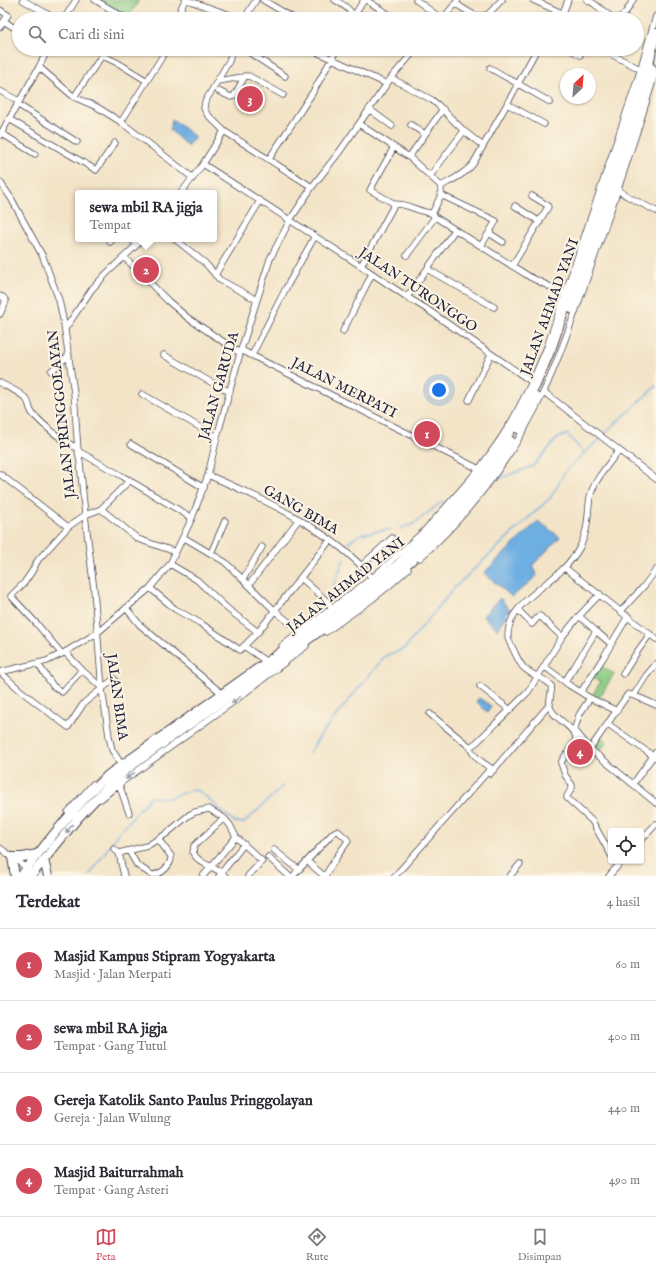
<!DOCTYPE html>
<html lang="id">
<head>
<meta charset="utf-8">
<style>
  body { margin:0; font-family:"IM FELL English",serif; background:#f7f7f7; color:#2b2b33 }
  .controls { position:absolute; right:12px; bottom:12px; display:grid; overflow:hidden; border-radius:4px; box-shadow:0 1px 3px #0004 }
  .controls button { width:36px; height:36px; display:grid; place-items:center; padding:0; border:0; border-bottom:1px solid #e1e1e2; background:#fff; color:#2b2b33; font:20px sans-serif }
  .compass { position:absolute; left:560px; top:68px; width:36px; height:36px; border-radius:50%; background:#fff; box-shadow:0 1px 3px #0004; rotate:26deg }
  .you { position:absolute; left:439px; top:390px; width:14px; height:14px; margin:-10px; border:3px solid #fff; border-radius:50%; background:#1a73e8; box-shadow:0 0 0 6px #1a73e833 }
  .badge { display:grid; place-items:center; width:26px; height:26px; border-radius:50%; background:#d1495b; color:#fff; font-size:13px; font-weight:700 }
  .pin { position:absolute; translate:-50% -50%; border:2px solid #fff; box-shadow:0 1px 4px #0006 }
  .popup { position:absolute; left:75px; top:190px; width:142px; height:52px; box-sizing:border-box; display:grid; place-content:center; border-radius:4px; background:#fff; filter:drop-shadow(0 1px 3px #0005); font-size:13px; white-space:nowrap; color:#7c7c81 }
  .popup b { font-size:15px; color:#2b2b33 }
  .popup::after { content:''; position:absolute; left:50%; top:100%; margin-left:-8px; border:8px solid transparent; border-top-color:#fff }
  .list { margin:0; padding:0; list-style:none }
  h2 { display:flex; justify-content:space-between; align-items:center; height:52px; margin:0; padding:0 16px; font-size:17px }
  h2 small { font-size:13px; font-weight:400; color:#7c7c81 }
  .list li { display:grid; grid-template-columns:26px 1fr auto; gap:12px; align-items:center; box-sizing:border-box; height:72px; padding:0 16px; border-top:1px solid #e1e1e2 }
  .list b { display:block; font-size:15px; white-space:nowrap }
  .list p { margin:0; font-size:13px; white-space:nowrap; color:#7c7c81 }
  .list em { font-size:13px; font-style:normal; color:#7c7c81 }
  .icon { flex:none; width:22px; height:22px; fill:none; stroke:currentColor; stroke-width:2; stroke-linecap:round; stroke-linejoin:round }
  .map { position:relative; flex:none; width:656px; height:876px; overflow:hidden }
  .search { position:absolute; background:#fff; box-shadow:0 1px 3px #0004; left:12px; right:12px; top:12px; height:44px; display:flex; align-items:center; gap:10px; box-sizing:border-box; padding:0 14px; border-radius:22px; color:#7c7c81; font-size:15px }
  .sheet { height:340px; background:#fff }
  nav { display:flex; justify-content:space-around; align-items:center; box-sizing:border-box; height:56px; border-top:1px solid #e1e1e2; background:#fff; font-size:11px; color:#7c7c81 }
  nav a { display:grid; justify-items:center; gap:2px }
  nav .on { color:#d1495b }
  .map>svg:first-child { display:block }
  .green { fill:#8dce85; stroke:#587860 }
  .water { fill:#6eafe2; stroke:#48688e }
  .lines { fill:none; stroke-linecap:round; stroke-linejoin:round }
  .stream { stroke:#6eafe2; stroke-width:1.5 }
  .minor-casing { stroke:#413f50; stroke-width:7 }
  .highway-casing { stroke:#413f50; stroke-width:10 }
  .minor { stroke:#fff; stroke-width:5.5 }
  .highway { stroke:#fff; stroke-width:8 }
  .oneway { fill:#9c9ca7 }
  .labels { text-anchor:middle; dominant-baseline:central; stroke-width:4; stroke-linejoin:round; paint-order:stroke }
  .street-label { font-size:14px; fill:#22223b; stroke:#fcf5e5 }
</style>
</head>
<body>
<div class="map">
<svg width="656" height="876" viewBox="0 0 656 876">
  <rect width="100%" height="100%" fill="#fcf5e5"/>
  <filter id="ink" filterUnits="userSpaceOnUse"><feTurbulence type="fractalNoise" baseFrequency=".025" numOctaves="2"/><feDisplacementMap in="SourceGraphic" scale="8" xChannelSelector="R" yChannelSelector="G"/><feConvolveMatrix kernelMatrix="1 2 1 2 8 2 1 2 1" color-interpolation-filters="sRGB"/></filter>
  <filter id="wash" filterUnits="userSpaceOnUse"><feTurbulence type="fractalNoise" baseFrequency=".012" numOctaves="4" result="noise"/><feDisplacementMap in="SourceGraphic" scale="16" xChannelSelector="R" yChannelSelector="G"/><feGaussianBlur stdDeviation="0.9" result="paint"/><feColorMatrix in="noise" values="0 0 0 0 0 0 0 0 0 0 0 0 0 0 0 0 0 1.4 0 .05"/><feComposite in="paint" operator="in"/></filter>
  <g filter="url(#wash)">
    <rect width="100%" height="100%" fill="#f3e4c7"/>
    <path class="green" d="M100,0H139L129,17Z
      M601,666L614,674L599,698L593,694L600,682L593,678Z
      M601,737L607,742L599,752L593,748Z"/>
    <path class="water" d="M172,119L195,137L187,146L170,130Z
      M538,521L560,537L533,565L537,576L512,597L484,573Z
      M500,598L509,609L498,630L483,616Z
      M479,698L491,706L487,712L476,701Z"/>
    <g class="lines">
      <path class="stream" d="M603,435L656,386
        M493,481L533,466L557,439L567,434L584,453
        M401,528L412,525L443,501
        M346,544L360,534L391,529
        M333,587L345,556
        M309,753L322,733L385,656L404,649L455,587L551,497L566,470L601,438
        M612,861L614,867
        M89,876L116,836L150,797L169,798L191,790L199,791L235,822L244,823L283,786"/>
    </g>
  </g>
  <g filter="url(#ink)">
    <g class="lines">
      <defs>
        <path id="minor" d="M23,0L56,19
          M95,0L127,19
          M187,0L242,19
          M263,0L295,19
          M335,0C340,3 346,6 350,11C353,14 352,16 356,19
          M366,0L396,19
          M416,0L442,19
          M533,0L575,19
          M587,0L593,3L614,19C625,18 628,8 633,0
          M456,4C465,9 478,21 488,14C493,10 497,4 502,0
          M0,10L8,15L0,27
          M563,13L568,0
          M64,19L76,0
          M179,19L180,11L185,0
          M244,19L256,0
          M352,19L364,0
          M443,19L458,0
          M552,19L556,11
          M4,21L13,27
          M99,49L102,50L105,49
          M244,49L285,76
          M310,49L387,84
          M405,49L412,53
          M569,49L580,55
          M601,49L640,69
          M39,67L74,97L97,107L121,122L193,178
          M490,68L550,102
          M391,78L432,100L438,105L464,131L483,146
          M218,81L249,76L283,95
          M0,91L19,101
          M218,91L231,97L234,96L245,76
          M74,97L101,57L103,56L118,63L147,81
          M17,104L77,142
          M507,104L544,124
          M369,109L392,126
          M9,119L96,170L115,143
          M121,122L167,49
          M359,124L409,157L441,186
          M411,125L425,134
          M224,131L312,187
          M1,133L35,154
          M0,135L39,67L48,49
          M394,147L370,190L395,204
          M409,157L443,109
          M269,159L313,92L337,49
          M203,164L361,266L407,297L425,308L532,382
          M430,176L464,131
          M0,182L11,198L43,257L59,300L64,324L74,393L78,451L80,462L85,515L94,590L102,689L109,736L112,750L120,762
          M441,186V195L433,212V215L435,217L530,277L565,294
          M441,186C452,180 465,174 473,164L507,104L537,49
          M618,190L627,196L656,211
          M181,193L203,164L224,131L207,114L204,108L205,102L229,61L233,49
          M441,195L496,221L481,246
          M515,206L540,222
          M489,233L503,242
          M131,239L137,245
          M175,239L205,263L220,280L257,300
          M110,242L113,239
          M407,255L435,217
          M124,257L168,301L188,318L240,353
          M361,266L394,205C404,201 421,214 433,213
          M512,266L548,207L547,205L532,196
          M427,269L494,307
          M215,275L260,201
          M0,296L3,297L6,301L0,314
          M407,297L455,230
          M65,329L92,289L107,273L143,239
          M343,331L372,274
          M241,350L479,469
          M164,355L207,380L230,392
          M252,355L286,288L315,236
          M51,371L69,355
          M0,383C9,388 21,392 27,400C30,405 29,410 33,414C46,428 62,440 78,449
          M544,392L656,479
          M142,394L217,437
          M469,400L491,354
          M131,444L204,488
          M78,451L122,476L192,518
          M0,474L68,527
          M208,475C262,498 335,532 372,578
          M101,509L138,539L176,552
          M183,537L225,562L274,610L301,632
          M211,553L225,521
          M420,558C471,512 515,454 544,391C563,350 577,306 592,264C615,200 636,136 656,71
          M170,564L197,580L229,610L258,632
          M361,566L392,538
          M565,568L656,639
          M301,578L328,602L332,608
          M243,579L262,547
          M249,585L299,519
          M150,588L175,609L200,623L240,650L258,632L330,540
          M126,608L140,625L219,691
          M518,610L532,624L539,616H540L562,637
          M621,611L644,586L656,570
          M579,616L596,631
          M326,632L371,600L390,585L408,569
          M244,646L264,660
          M282,646L372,578L423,532L445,508L479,469L499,441L512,421L532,382L547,347L637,81L656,16
          M65,652L82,670L101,687
          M62,654L37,624L11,596L24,583L31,573L38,560L68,527L85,515L101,509L130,480
          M38,664L53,686L62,692L82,670
          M544,666L569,685L590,698L579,715L575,728L573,730
          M0,672L47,661L65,652L97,633L150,588L170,564L192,518L208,475L217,437L241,350L270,259L290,220L312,187L340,151L391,78L416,49
          M0,672L21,691L68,727L84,703L114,679
          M623,674L637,652L650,634
          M565,681L575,666L596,631L611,644
          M480,686L510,710
          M581,692L603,658L628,616
          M634,695L646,676L656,664
          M590,698L617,711
          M430,714L470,747L477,742L528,692L562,637L579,616L600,594
          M608,724L656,758
          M577,733L590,749L656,803
          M590,749L628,694L640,698L656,705
          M490,774L550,704
          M119,784L129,813
          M633,784L656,752
          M98,799H101L119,784L233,702L306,646
          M68,812L93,784
          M224,818L194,846L193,853C202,867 215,865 225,876
          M641,840L656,824
          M0,848L27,868
          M114,849L119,853
          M274,850L298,869
          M129,851L137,865L152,875C161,875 172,865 171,856L158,839
          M611,855L592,821L567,798V796L572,788V785L565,775L561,763C565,752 577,746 576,736C570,724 553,718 550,707C548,700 553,692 551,685C543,677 532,676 523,667C519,662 517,657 514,651C512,646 507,640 508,634C509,606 543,588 561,571C568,564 575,556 580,547C589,529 587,516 590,497C594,480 609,464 619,450
          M268,857L289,876
          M307,861L324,876
          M124,876L119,853L147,846L166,834L189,815L195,812L209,809L224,818L230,825L236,837L262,861L248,876
          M203,876L236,837
          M219,876L244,844
          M293,876L333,833L336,831H338L347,839L348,841L336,858L325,876
          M395,876L491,768C483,763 473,757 470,747
          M510,876L520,864
          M609,876L622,861"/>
        <path id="highway" d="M571,309L615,183L652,68
          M518,429L536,397
          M44,860L48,876
          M15,876L12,857H23L37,854
          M21,876C48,840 76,805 109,774L338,611L397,565L449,512L493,459L515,424L536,385L552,347L637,98L650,59L656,33
          M31,876L78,818L111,783L126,770L183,729L229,697L378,589L418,555L453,517L486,477L496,465L511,441"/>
      </defs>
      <use href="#minor" class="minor-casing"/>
      <use href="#highway" class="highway-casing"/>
      <use href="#minor" class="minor"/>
      <use href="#highway" class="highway"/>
    </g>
    <defs><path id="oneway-solid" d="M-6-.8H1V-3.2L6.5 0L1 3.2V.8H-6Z"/></defs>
    <g class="oneway">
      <use href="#oneway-solid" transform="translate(236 700) rotate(143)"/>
      <use href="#oneway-solid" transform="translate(130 776) rotate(144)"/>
      <use href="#oneway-solid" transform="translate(69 829) rotate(129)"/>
    </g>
  </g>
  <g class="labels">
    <g class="street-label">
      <text transform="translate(418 290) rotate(34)">JALAN TURONGGO</text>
      <text transform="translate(550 307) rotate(-70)">JALAN AHMAD YANI</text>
      <text transform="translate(219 386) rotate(-74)">JALAN GARUDA</text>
      <text transform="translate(344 388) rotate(27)">JALAN MERPATI</text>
      <text transform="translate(62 414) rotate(-96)">JALAN PRINGGOLAYAN</text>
      <text transform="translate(301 510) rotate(30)">GANG BIMA</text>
      <text transform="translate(346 585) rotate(-38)">JALAN AHMAD YANI</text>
      <text transform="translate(117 697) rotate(82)">JALAN BIMA</text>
    </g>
  </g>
</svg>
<div class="controls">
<button><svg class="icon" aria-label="locate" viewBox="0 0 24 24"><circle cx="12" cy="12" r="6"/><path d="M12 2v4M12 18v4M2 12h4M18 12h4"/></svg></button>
</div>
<svg class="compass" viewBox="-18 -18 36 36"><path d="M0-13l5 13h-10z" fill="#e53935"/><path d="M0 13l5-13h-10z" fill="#7c7c81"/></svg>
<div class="you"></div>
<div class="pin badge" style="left:427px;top:434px">1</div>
<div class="pin badge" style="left:146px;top:270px">2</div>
<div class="popup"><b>sewa mbil RA jigja</b>Tempat</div>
<div class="pin badge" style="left:250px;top:99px">3</div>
<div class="pin badge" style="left:580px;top:752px">4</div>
<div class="search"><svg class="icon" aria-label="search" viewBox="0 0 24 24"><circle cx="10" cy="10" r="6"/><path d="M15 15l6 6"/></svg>Cari di sini</div>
</div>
<section class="sheet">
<h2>Terdekat<small>4 hasil</small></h2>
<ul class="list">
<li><span class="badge">1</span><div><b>Masjid Kampus Stipram Yogyakarta</b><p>Masjid · Jalan Merpati</p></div><em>60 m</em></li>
<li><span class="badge">2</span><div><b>sewa mbil RA jigja</b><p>Tempat · Gang Tutul</p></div><em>400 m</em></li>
<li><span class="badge">3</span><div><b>Gereja Katolik Santo Paulus Pringgolayan</b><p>Gereja · Jalan Wulung</p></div><em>440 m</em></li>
<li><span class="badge">4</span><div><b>Masjid Baiturrahmah</b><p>Tempat · Gang Asteri</p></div><em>490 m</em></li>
</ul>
</section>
<nav>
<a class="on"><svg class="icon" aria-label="map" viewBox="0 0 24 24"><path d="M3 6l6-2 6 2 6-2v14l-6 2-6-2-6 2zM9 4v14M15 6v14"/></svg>Peta</a>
<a><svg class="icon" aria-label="directions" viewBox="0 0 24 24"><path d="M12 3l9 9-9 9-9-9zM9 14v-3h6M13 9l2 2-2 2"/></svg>Rute</a>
<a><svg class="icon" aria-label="saved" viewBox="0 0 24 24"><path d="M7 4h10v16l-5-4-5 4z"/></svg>Disimpan</a>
</nav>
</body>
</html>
